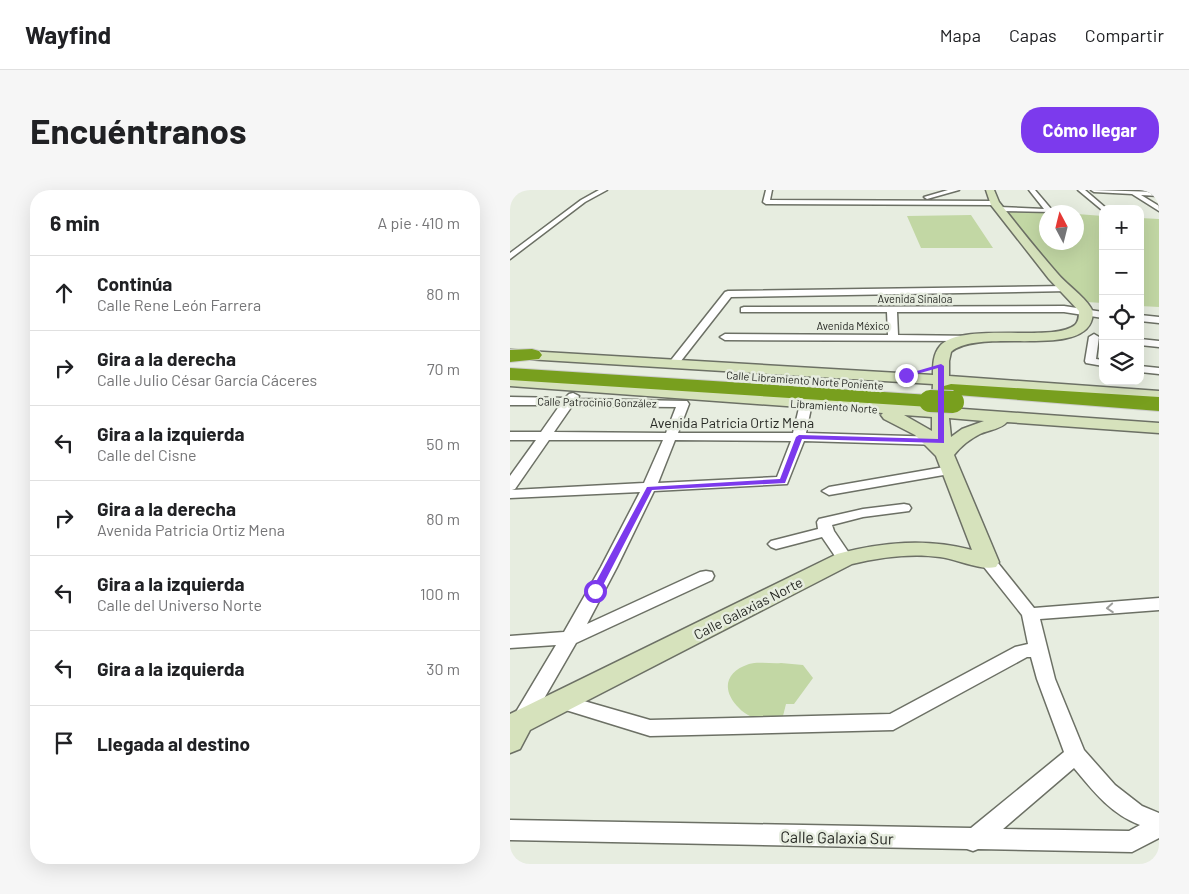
<!DOCTYPE html>
<html lang="es">
<head>
<meta charset="utf-8">
<style>
  body { margin:0; font-family:Barlow,sans-serif; background:#f6f6f6; color:#202124 }
  .controls { position:absolute; right:15px; top:15px; display:grid; overflow:hidden; border-radius:10px; box-shadow:0 5px 20px #0002 }
  .controls button { width:45px; height:45px; display:grid; place-items:center; padding:0; border:0; border-bottom:1px solid #e0e0e0; background:#fff; color:#202124; font:25px sans-serif }
  .compass { position:absolute; left:529px; top:15px; width:45px; height:45px; border-radius:50%; background:#fff; box-shadow:0 5px 20px #0002; rotate:353deg }
  .stop { position:absolute; width:15px; height:15px; margin:-11px; border:4px solid #7c3aed; border-radius:50%; background:#fff }
  .stop.end { background:#7c3aed; border-color:#fff; box-shadow:0 1px 5px #0008 }
  .list { margin:0; padding:0; list-style:none }
  h2 { display:flex; justify-content:space-between; align-items:center; height:65px; margin:0; padding:0 20px; font-size:21px }
  h2 small { font-size:16px; font-weight:400; color:#757577 }
  .list li { display:grid; grid-template-columns:32px 1fr auto; gap:15px; align-items:center; box-sizing:border-box; height:75px; padding:0 20px; border-top:1px solid #e0e0e0 }
  .list b { display:block; font-size:19px; white-space:nowrap }
  .list p { margin:0; font-size:16px; white-space:nowrap; color:#757577 }
  .list em { font-size:16px; font-style:normal; color:#757577 }
  .icon { flex:none; width:28px; height:28px; fill:none; stroke:currentColor; stroke-width:2; stroke-linecap:round; stroke-linejoin:round }
  .map { position:relative; flex:none; width:649px; height:674px; overflow:hidden; border-radius:20px }
  header { display:flex; align-items:center; gap:30px; box-sizing:border-box; height:70px; padding:0 25px; background:#fff; border-bottom:1px solid #e0e0e0 }
  header strong { font-size:24px }
  nav { display:flex; gap:28px; margin-inline-start:auto; font-size:18px }
  .intro { display:flex; align-items:center; justify-content:space-between; box-sizing:border-box; height:120px; padding:0 30px }
  h1 { margin:0; font-size:35px }
  .button { padding:12px 22px; border-radius:20px; background:#7c3aed; color:#fff; font-size:18px; font-weight:700 }
  main { display:flex; gap:30px; padding:0 30px }
  aside { flex:1; background:#fff; border-radius:20px; box-shadow:0 5px 20px #0002 }
  .map>svg:first-child { display:block }
  .green { fill:#c2d7a4 }
  .lines { fill:none; stroke-linecap:round; stroke-linejoin:round }
  .street-casing { stroke:#6c7065; stroke-width:3 }
  .secondary-casing { stroke:#6c7065; stroke-width:3 }
  .highway-casing { stroke:#cbccca; stroke-width:2 }
  .street { fill:#fff; fill-rule:evenodd }
  .secondary { fill:#d6e2bc; fill-rule:evenodd }
  .highway { fill:#789f1e; fill-rule:evenodd }
  .highway-bridge-casing { stroke:#cbccca; stroke-width:24; stroke-linecap:butt }
  .highway-bridge { stroke:#789f1e; stroke-width:22 }
  .oneway { stroke:#9e9f9c }
  .route { fill:#7c3aed }
  .labels { text-anchor:middle; dominant-baseline:central; stroke-width:5; stroke-linejoin:round; paint-order:stroke }
  .far-street-label { font-size:11px; fill:#272924; stroke:#e7ede0 }
  .street-label { font-size:14px; fill:#272924; stroke:#e7ede0 }
  .near-street-label { font-size:16px; fill:#272924; stroke:#e7ede0 }
</style>
</head>
<body>
<header>
<strong>Wayfind</strong>
<nav><a>Mapa</a><a>Capas</a><a>Compartir</a></nav>
</header>
<div class="intro"><h1>Encuéntranos</h1><a class="button">Cómo llegar</a></div>
<main>
<aside>
<h2>6 min<small>A pie · 410 m</small></h2>
<ul class="list">
<li><svg class="icon" aria-label="ahead" viewBox="0 0 24 24"><path d="M12 20V5M6 11l6-6 6 6"/></svg><div><b>Continúa</b><p>Calle Rene León Farrera</p></div><em>80 m</em></li>
<li><svg class="icon" aria-label="right" viewBox="0 0 24 24"><path d="M7 20v-9h11M14 6l5 5-5 5"/></svg><div><b>Gira a la derecha</b><p>Calle Julio César García Cáceres</p></div><em>70 m</em></li>
<li><svg class="icon" aria-label="left" viewBox="0 0 24 24"><path d="M17 20v-9H6M10 6l-5 5 5 5"/></svg><div><b>Gira a la izquierda</b><p>Calle del Cisne</p></div><em>50 m</em></li>
<li><svg class="icon" aria-label="right" viewBox="0 0 24 24"><path d="M7 20v-9h11M14 6l5 5-5 5"/></svg><div><b>Gira a la derecha</b><p>Avenida Patricia Ortiz Mena</p></div><em>80 m</em></li>
<li><svg class="icon" aria-label="left" viewBox="0 0 24 24"><path d="M17 20v-9H6M10 6l-5 5 5 5"/></svg><div><b>Gira a la izquierda</b><p>Calle del Universo Norte</p></div><em>100 m</em></li>
<li><svg class="icon" aria-label="left" viewBox="0 0 24 24"><path d="M17 20v-9H6M10 6l-5 5 5 5"/></svg><div><b>Gira a la izquierda</b></div><em>30 m</em></li>
<li><svg class="icon" aria-label="arrive" viewBox="0 0 24 24"><path d="M6 21V4h12l-3 4 3 4H6"/></svg><div><b>Llegada al destino</b></div></li>
</ul>
</aside>
<div class="map">
<svg width="649" height="674" viewBox="0 0 649 674">
  <rect width="100%" height="100%" fill="#e7ede0"/>
  <path class="green" d="M493,20L536,23V52H566L567,24L593,26V113L576,112L548,84Z
    M461,25L483,58H411L397,26Z
    M630,28L649,29V117L630,116Z
    M271,473L293,475L303,488L284,514H276L273,526L259,535C249,530 236,526 229,518C211,500 215,482 239,474C248,471 261,474 271,473Z"/>
  <g class="lines">
    <defs>
      <path id="street" d="M89,0H97L75,12L0,69V63L71,10Z
        M256,0H262L260,10L484,11L487,13L484,15L256,14L253,12Z
        M438,0H449L417,9L414,7Z
        M519,0H525L542,20V22L489,21L486,19L489,17L534,19Z
        M568,0H575L597,19L592,20Z
        M581,0L649,2V6L631,5L649,16V21L622,4L584,2Z
        M556,96L559,97V101L221,107L167,176H159L158,174L215,102L218,101Z
        M554,116L593,122V128L554,122H387L388,145L467,146L468,148L463,151L215,150L210,147L215,144L378,145L377,122H231V118L234,117Z
        M630,125L649,127V133L630,131Z
        M584,144L589,147L586,169L593,170V176L576,173L575,171L579,147Z
        M630,149L649,151V157L630,155Z
        M630,176L649,178V184L630,182Z
        M63,203L69,206L67,209L177,211L179,214L168,243H283L289,218L295,214L301,218L296,243L431,247L437,251L431,255L294,251L277,294L144,301L107,377L77,434L190,382L196,381L202,382L204,386L202,390L66,453L17,538L10,540L3,538L0,532L46,455L0,458V446L54,442L91,377L130,302L0,308V286L26,250H0V242H31L50,215H0V207L55,208L59,204ZM62,216L166,217L156,243L44,242ZM39,250H153L134,293L2,300L5,299ZM165,250L281,251L267,287L148,293Z
        M440,276L445,277L447,280L445,283L319,305L312,301L319,297Z
        M394,314L399,315L401,318L399,321L353,327L322,335L324,341L343,369L341,372H329L312,347L266,359L261,357L258,354L261,351L308,339L307,332L309,329L353,319Z
        M478,367L484,368L524,418L649,408V420L530,429L545,489L574,560L605,595L632,616L649,623V648L622,662L468,659L463,661L457,659L0,650V630L461,638L554,562L527,489L521,467H517L383,540L140,546L46,517L43,512L46,507L53,505L140,530L380,524L505,457L518,454L512,425L470,372L472,368ZM564,578C583,601 601,624 630,635L619,641L493,639Z"/>
      <path id="secondary" d="M476,0H484L489,12C508,36 527,60 547,83C557,95 573,105 581,118C583,121 583,125 582,129C572,169 468,137 441,162L439,171V186L649,201V211L439,195V218L649,233V243L497,232C492,239 478,240 470,244C460,249 451,256 444,265L489,372L486,377C470,381 447,369 430,367C400,363 371,367 342,374L20,540L10,559L0,563V524L327,364C373,352 416,348 462,360L426,266L405,245L374,229L371,225L373,223L0,196V186L422,216L423,194L0,168V160L423,185C423,175 423,164 430,156C453,131 544,153 565,135C569,131 569,126 569,121L539,89L481,15ZM394,225L422,227V241ZM439,228L474,231L452,239L441,247Z"/>
      <path id="highway" d="M22,159L29,161L32,165L29,169L0,172V160Z
        M0,178L420,205L428,206L431,211L428,216L420,217L0,190Z
        M441,194L649,207V221L434,204L430,200L434,196Z"/>
    </defs>
    <use href="#street" class="street-casing"/>
    <use href="#secondary" class="secondary-casing"/>
    <use href="#highway" class="highway-casing"/>
    <use href="#street" class="street"/>
    <use href="#secondary" class="secondary"/>
    <use href="#highway" class="highway"/>
    <defs>
      <path id="highway-bridge" d="M420,211L443,212"/>
    </defs>
    <use href="#highway-bridge" class="highway-bridge-casing"/>
    <use href="#highway-bridge" class="highway-bridge"/>
  </g>
  <defs><path id="oneway-chevron" d="M-2-3.5L2.5 0L-2 3.5" fill="none" stroke-width="1.6" stroke-linecap="round" stroke-linejoin="round" transform="scale(1.25)"/></defs>
  <use class="oneway" href="#oneway-chevron" transform="translate(600 418) rotate(176)"/>
  <path class="route" d="M431,174L434,176V253L292,249L275,293L142,300L90,401L88,403H82L81,401L137,297L270,289L286,247L289,245L428,249V178L396,187L393,185Z"/>
  <g class="labels">
    <g class="far-street-label">
      <text x="405" y="108">Avenida Sinaloa</text>
      <text x="343" y="135">Avenida México</text>
      <text transform="translate(295 190) rotate(4)">Calle Libramiento Norte Poniente</text>
      <text transform="translate(87 212) rotate(1)">Calle Patrocinio González</text>
      <text transform="translate(324 216) rotate(4)">Libramiento Norte</text>
    </g>
    <g class="street-label">
      <text x="222" y="232">Avenida Patricia Ortiz Mena</text>
      <text transform="translate(238 418) rotate(-27)">Calle Galaxias Norte</text>
    </g>
    <g class="near-street-label">
      <text transform="translate(327 647) rotate(1)">Calle Galaxia Sur</text>
    </g>
  </g>
</svg>
<div class="controls">
<button>+</button>
<button>−</button>
<button><svg class="icon" aria-label="locate" viewBox="0 0 24 24"><circle cx="12" cy="12" r="6"/><path d="M12 2v4M12 18v4M2 12h4M18 12h4"/></svg></button>
<button><svg class="icon" aria-label="layers" viewBox="0 0 24 24"><path d="M12 4l9 5-9 5-9-5zM3 14l9 5 9-5"/></svg></button>
</div>
<svg class="compass" viewBox="-18 -18 36 36"><path d="M0-13l5 13h-10z" fill="#e53935"/><path d="M0 13l5-13h-10z" fill="#757577"/></svg>
<div class="stop" style="left:85px;top:401px"></div>
<div class="stop end" style="left:396px;top:185px"></div>
</div>
</main>
</body>
</html>
